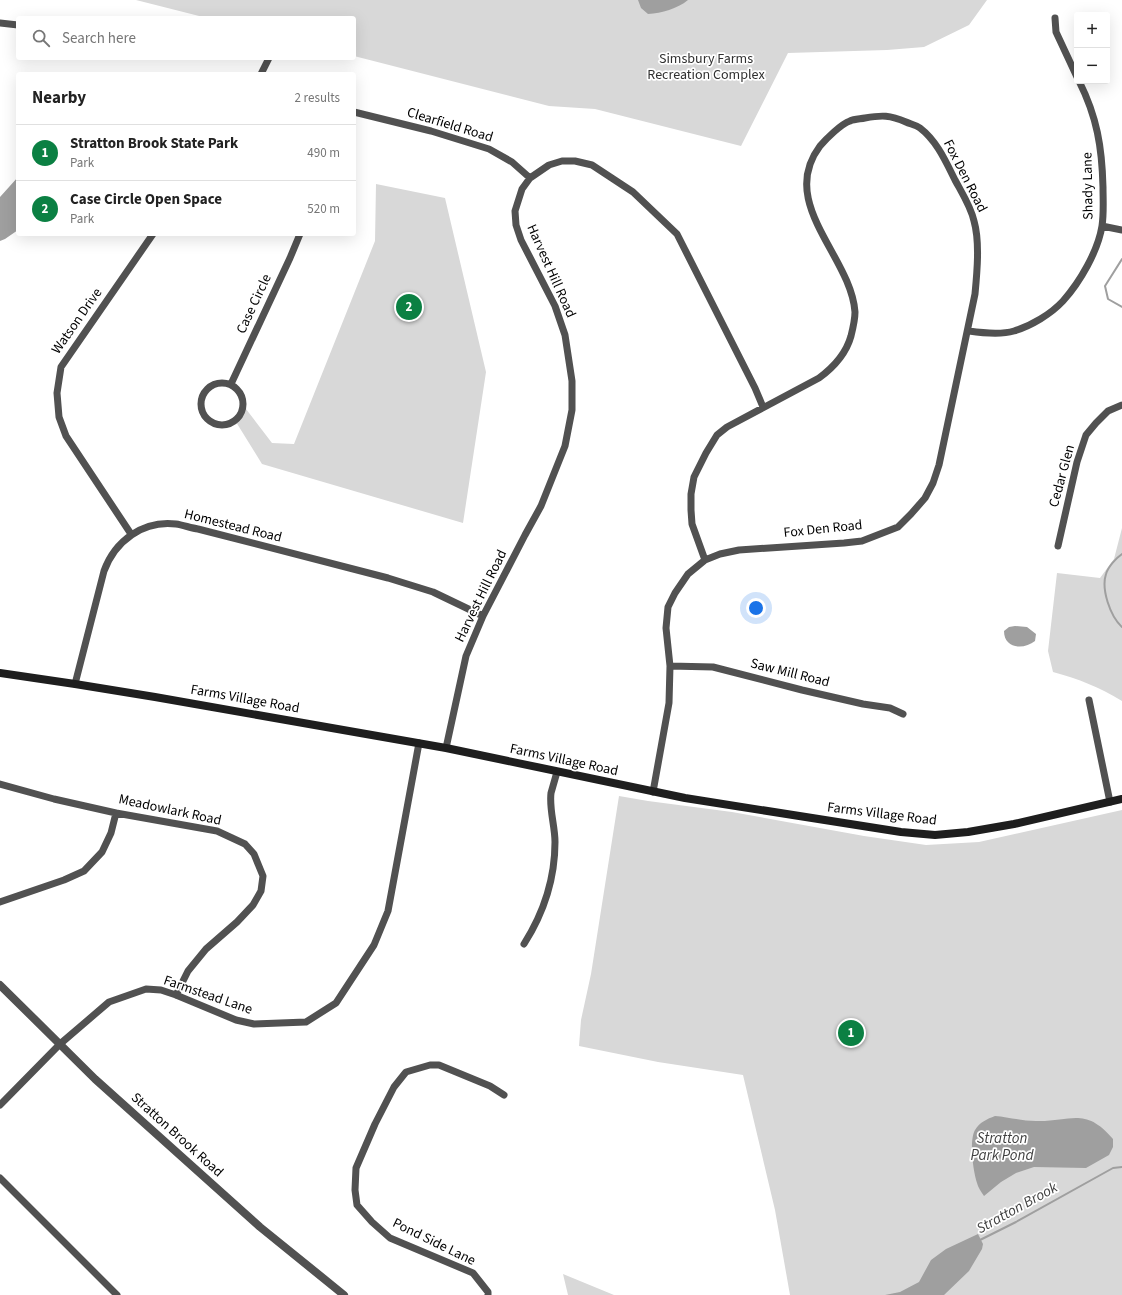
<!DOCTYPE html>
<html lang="en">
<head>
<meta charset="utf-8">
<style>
  body { margin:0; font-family:"Source Sans 3",sans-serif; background:#f6f6f6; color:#222 }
  .controls { position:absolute; right:12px; top:12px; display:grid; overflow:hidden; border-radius:4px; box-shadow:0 4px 16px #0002 }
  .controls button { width:36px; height:36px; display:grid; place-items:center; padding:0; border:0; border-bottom:1px solid #e0e0e0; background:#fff; color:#222; font:20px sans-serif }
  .you { position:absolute; left:756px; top:608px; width:14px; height:14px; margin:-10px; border:3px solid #fff; border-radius:50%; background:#1a73e8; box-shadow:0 0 0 6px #1a73e833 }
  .badge { display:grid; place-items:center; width:26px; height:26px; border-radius:50%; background:#0b8043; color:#fff; font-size:13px; font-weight:700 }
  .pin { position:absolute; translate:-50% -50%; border:2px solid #fff; box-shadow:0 1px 4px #0006 }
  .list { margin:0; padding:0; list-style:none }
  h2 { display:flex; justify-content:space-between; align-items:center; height:52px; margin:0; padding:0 16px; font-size:17px }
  h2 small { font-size:13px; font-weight:400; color:#767676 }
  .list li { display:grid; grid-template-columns:26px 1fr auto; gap:12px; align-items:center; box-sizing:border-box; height:56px; padding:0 16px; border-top:1px solid #e0e0e0 }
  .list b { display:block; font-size:15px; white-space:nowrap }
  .list p { margin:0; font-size:13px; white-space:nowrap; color:#767676 }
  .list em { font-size:13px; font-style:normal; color:#767676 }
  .icon { flex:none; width:22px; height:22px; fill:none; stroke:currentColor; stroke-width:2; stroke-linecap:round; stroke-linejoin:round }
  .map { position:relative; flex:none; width:1122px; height:1295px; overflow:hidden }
  .search { position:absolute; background:#fff; box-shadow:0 4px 16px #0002; left:16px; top:16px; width:340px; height:44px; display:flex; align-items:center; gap:10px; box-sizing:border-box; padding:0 14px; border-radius:4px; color:#767676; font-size:15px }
  .panel { position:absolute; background:#fff; box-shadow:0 4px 16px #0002; left:16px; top:72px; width:340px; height:164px; border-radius:4px }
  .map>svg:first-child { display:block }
  .green { fill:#d8d8d8 }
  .water { fill:#9f9f9f }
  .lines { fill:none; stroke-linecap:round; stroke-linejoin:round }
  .stream { stroke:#9f9f9f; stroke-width:2 }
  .minor { stroke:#515151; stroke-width:7 }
  .tertiary { stroke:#515151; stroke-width:8 }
  .secondary { stroke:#1e1e1e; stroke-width:8 }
  .labels { text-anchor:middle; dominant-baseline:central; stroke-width:3.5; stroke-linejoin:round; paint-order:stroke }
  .park-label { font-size:14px; fill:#2f2f2f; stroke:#fff }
  .street-label { font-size:14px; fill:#000; stroke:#fff }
  .water-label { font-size:15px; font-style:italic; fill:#404040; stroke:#fff }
</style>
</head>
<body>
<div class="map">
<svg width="1122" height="1295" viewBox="0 0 1122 1295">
  <rect width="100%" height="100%" fill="#fff"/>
  <path class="green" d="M136,0H987L969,25L924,47L887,50L788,53L741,146L595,109L549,106L354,56V18H207Z
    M376,184L445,198L486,372L463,523L262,464L236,422L242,417L246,409L272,443L294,444L375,241Z
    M1122,528V701C1099,687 1079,679 1053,672L1048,651L1057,573L1100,578L1114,559Z
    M619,796L648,801L732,812L864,836L926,845L979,842L1122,810V1295H790L775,1210L743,1075L658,1062L579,1046L581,1020L591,974Z
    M563,1274L614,1295H568Z"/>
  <path class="water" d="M638,0H688C677,9 662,13 648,14L641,8Z
    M18,177V230L5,239L0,241V197Z
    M1015,626L1027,627L1036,634L1035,641C1024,650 1004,649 1004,631L1009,627Z
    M995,1116C1008,1117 1022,1121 1036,1121C1071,1122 1085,1106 1113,1139V1147L1109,1155L1086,1168L1034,1167L1016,1173L1001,1182L984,1196C981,1192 978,1187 977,1183C973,1171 969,1140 975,1130C980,1122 987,1119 995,1116Z
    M978,1234L983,1244L982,1249L969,1271L944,1295H885L900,1292L919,1282L931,1260L946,1249Z"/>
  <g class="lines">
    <path class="stream" d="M1122,259L1105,286L1108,299L1122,307
      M1122,554C1116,558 1108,567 1106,574C1101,589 1110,616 1122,627
      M980,1240L1016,1222L1113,1168L1122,1167"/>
    <path class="minor" d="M1055,18L1056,32L1077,77
      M0,23L18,25
      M261,74L269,58
      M354,112L431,131L489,149L512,162L530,178
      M1102,226L1122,230
      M969,331C983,333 1000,335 1014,331C1031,326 1051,314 1063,301C1080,282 1098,251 1102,226C1104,213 1103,199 1103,187C1102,147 1097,117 1079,81
      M201 404a21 21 0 1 1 42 0a21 21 0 1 1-42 0Z
      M231,384L290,258L300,234
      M131,534L66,436L59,417L57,393L61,367L153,234
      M1058,546L1077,462L1086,435L1096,423L1108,411L1122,405
      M670,666L713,667L802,690L863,704L890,708L903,714
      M75,684L104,571C115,541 143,520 176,524C183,525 191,528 198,529L388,578L433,592L483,616
      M1089,700L1110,802
      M446,748L466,656L483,616L525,535L541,506L565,446L572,410V381L565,335L555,306L521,240L516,225L515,211L522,189L530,178L549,165L562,161H575L592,165L633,192L677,234L755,388L763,407
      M0,784L54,799L116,813L217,831L245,844L254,854L263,876L261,891L253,905L237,922L206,949L188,971L176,995
      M653,792L669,703L670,666L666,628L668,607L675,593L688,574L705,560L692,524L691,510V494L694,477L706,453L717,435L727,427L819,378C834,367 846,354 851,336C853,328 855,320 855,312C851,256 777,203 820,146C826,139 841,124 850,121C854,119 860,119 865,118C882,115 890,115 906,122C910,124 916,125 920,128C937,141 946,162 955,180C962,193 971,207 974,221C980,242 977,273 975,294L939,465L933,483L925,498L911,514L898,527L862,541L844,543L739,550L720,554L705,560
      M0,902L64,880L84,871L102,852L111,833L116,813
      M524,944C543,914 555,878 555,842C555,826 549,809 551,793C553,786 555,779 557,772
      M0,1105L60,1044L109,1002L146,989L161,990L176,995L236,1020L254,1024L306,1022L336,1003L374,945L388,911L419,743
      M0,1178L117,1295
      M488,1295V1292L473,1273L390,1238L372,1222L357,1205L355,1190L356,1168L375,1124L394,1087L406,1072L430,1065H439L490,1086L504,1095"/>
    <path class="tertiary" d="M0,985L95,1079L260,1227L344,1295"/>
    <path class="secondary" d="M0,673L75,684L155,697L446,748L685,798L901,832L935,835L968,832L1014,824L1122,799"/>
  </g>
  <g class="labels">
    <g class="park-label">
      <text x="706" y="59">Simsbury Farms<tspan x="706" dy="16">Recreation Complex</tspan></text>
    </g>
    <g class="street-label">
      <text transform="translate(450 125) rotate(17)">Clearfield Road</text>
      <text transform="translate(965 176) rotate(63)">Fox Den Road</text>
      <text transform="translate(1088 186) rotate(-91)">Shady Lane</text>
      <text transform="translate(551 271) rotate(66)">Harvest Hill Road</text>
      <text transform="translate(254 304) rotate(-65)">Case Circle</text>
      <text transform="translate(77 321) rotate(-55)">Watson Drive</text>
      <text transform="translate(1062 476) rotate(-75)">Cedar Glen</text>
      <text transform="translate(233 526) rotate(14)">Homestead Road</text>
      <text transform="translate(823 529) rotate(-6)">Fox Den Road</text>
      <text transform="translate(481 596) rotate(-64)">Harvest Hill Road</text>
      <text transform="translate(790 673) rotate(14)">Saw Mill Road</text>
      <text transform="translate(245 699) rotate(10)">Farms Village Road</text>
      <text transform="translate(564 760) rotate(12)">Farms Village Road</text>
      <text transform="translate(170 810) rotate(12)">Meadowlark Road</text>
      <text transform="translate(882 814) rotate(7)">Farms Village Road</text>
      <text transform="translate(208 995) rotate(19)">Farmstead Lane</text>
      <text transform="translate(177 1135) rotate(42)">Stratton Brook Road</text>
      <text transform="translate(434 1242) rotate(26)">Pond Side Lane</text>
    </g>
    <g class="water-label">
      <text x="1002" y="1138">Stratton<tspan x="1002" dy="17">Park Pond</tspan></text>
      <text transform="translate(1017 1208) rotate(-29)">Stratton Brook</text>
    </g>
  </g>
</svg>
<div class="controls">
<button>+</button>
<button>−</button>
</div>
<div class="you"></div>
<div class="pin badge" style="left:851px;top:1033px">1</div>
<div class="pin badge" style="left:409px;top:307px">2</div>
<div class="search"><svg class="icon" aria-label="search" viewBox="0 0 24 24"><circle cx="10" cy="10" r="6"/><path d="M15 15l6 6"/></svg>Search here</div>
<section class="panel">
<h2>Nearby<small>2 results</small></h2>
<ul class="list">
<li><span class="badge">1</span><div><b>Stratton Brook State Park</b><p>Park</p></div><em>490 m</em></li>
<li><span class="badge">2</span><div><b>Case Circle Open Space</b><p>Park</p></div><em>520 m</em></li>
</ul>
</section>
</div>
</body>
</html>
